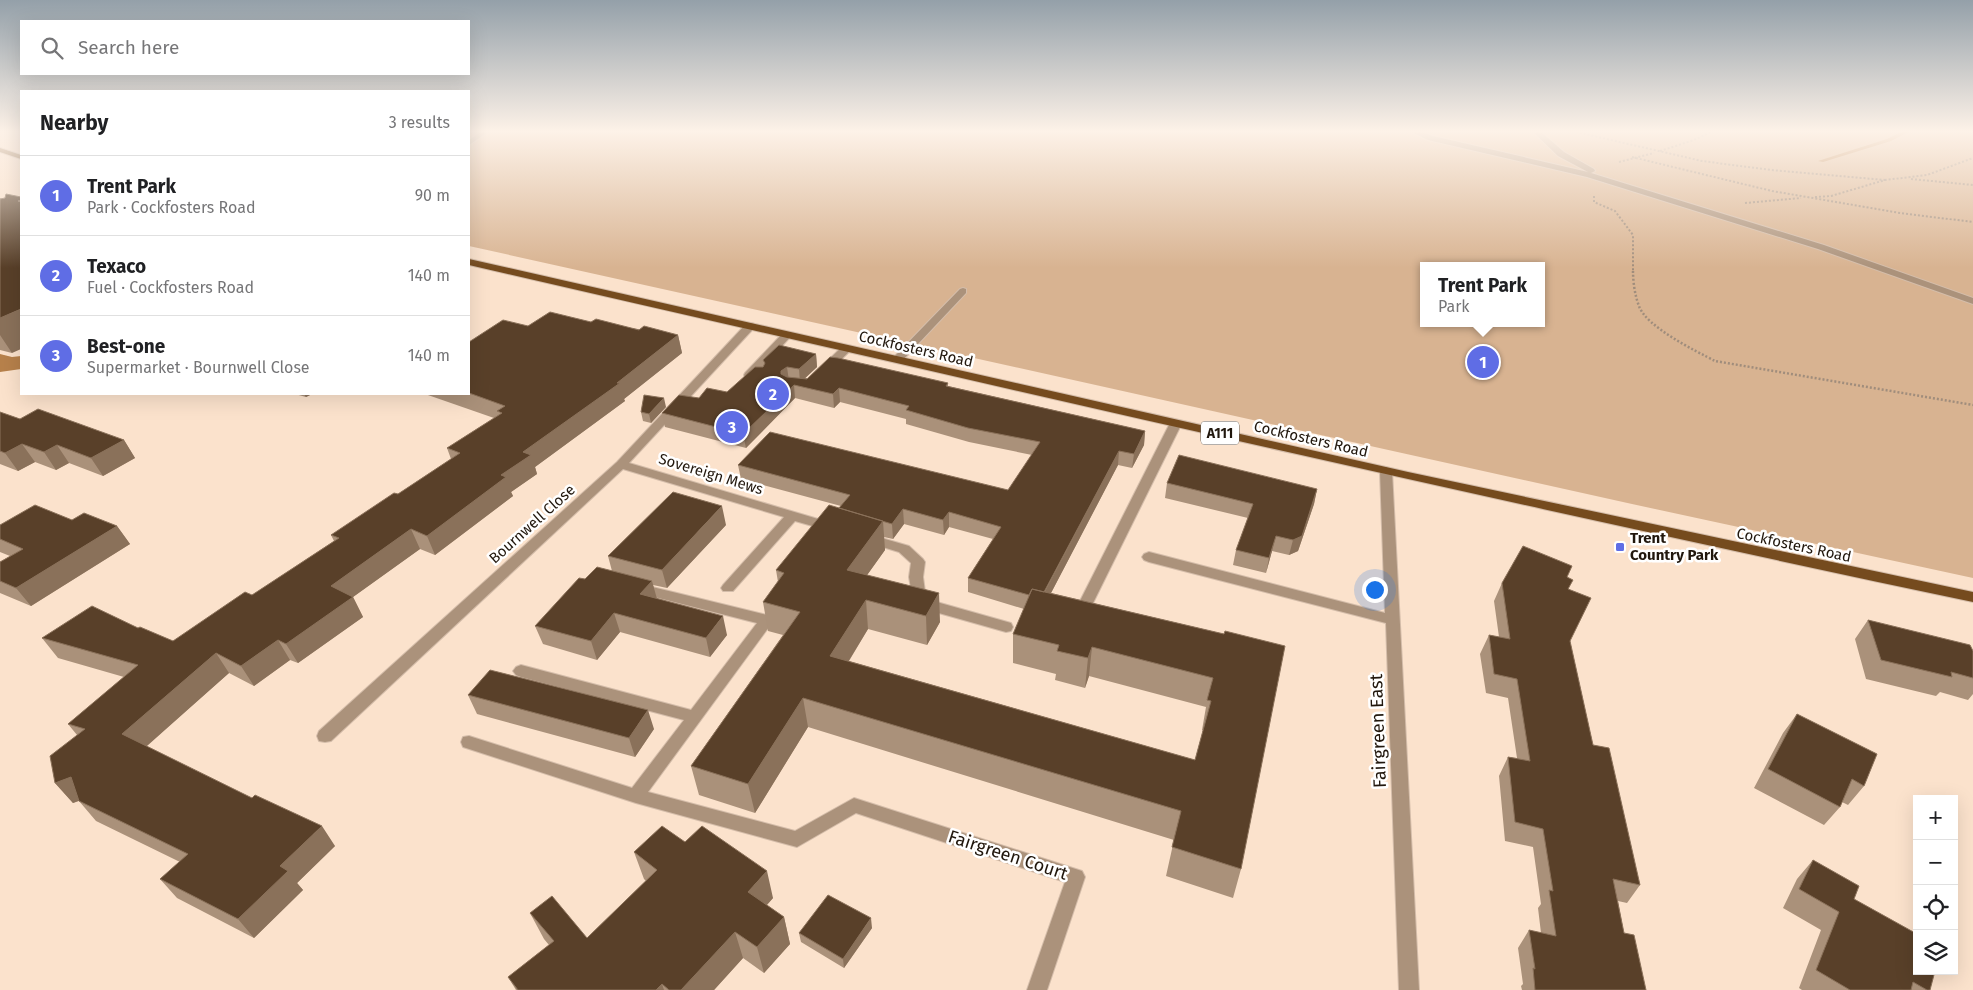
<!DOCTYPE html>
<html lang="en">
<head>
<meta charset="utf-8">
<style>
  body { margin:0; font-family:"Fira Sans",sans-serif; background:#f6f6f6; color:#202124 }
  .controls { position:absolute; right:15px; bottom:15px; display:grid; overflow:hidden; border-radius:0px; box-shadow:0 5px 20px #0002 }
  .controls button { width:45px; height:45px; display:grid; place-items:center; padding:0; border:0; border-bottom:1px solid #e0e0e0; background:#fff; color:#202124; font:25px sans-serif }
  .you { position:absolute; left:1374px; top:589px; width:18px; height:18px; margin:-12px; border:4px solid #fff; border-radius:50%; background:#1a73e8; box-shadow:0 0 0 8px #1a73e833 }
  .badge { display:grid; place-items:center; width:32px; height:32px; border-radius:50%; background:#5f6de5; color:#fff; font-size:16px; font-weight:700 }
  .pin { position:absolute; translate:-50% -50%; border:2px solid #fff; box-shadow:0 1px 5px #0006 }
  .popup { position:absolute; left:1420px; top:262px; width:125px; height:65px; box-sizing:border-box; display:grid; place-content:center; border-radius:0px; background:#fff; filter:drop-shadow(0 1px 4px #0005); font-size:16px; white-space:nowrap; color:#757577 }
  .popup b { font-size:19px; color:#202124 }
  .popup::after { content:''; position:absolute; left:50%; top:100%; margin-left:-10px; border:10px solid transparent; border-top-color:#fff }
  .list { margin:0; padding:0; list-style:none }
  h2 { display:flex; justify-content:space-between; align-items:center; height:65px; margin:0; padding:0 20px; font-size:21px }
  h2 small { font-size:16px; font-weight:400; color:#757577 }
  .list li { display:grid; grid-template-columns:32px 1fr auto; gap:15px; align-items:center; box-sizing:border-box; height:80px; padding:0 20px; border-top:1px solid #e0e0e0 }
  .list b { display:block; font-size:19px; white-space:nowrap }
  .list p { margin:0; font-size:16px; white-space:nowrap; color:#757577 }
  .list em { font-size:16px; font-style:normal; color:#757577 }
  .icon { flex:none; width:28px; height:28px; fill:none; stroke:currentColor; stroke-width:2; stroke-linecap:round; stroke-linejoin:round }
  .map { position:relative; flex:none; width:1973px; height:990px; overflow:hidden }
  .search { position:absolute; background:#fff; box-shadow:0 5px 20px #0002; left:20px; top:20px; width:450px; height:55px; display:flex; align-items:center; gap:12px; box-sizing:border-box; padding:0 18px; border-radius:0px; color:#757577; font-size:19px }
  .panel { position:absolute; background:#fff; box-shadow:0 5px 20px #0002; left:20px; top:90px; width:450px; height:305px; border-radius:0px }
  .map>svg:first-child { display:block }
  .green { fill:#d8b391; fill-rule:evenodd }
  .water { fill:#b7814b }
  .lines { fill:none; stroke-linecap:round; stroke-linejoin:round }
  .stream { fill:#b7814b; fill-rule:evenodd }
  .minor-casing { stroke:#d4bdaa; stroke-width:2 }
  .major-casing { stroke:#d4bdaa; stroke-width:2 }
  .path-far1 { stroke:#a08d7c; stroke-width:2; stroke-dasharray:2 2; stroke-linecap:butt }
  .path { stroke:#a08d7c; stroke-width:2.5; stroke-dasharray:2 2; stroke-linecap:butt }
  .minor { fill:#ab927b; fill-rule:evenodd }
  .major { fill:#754b1e; fill-rule:evenodd }
  .wall { fill:#aa917a; fill-rule:evenodd }
  .shaded-wall { fill:#8a715a }
  .building { fill:#594029; stroke:#8a715a }
  .poi-dot { fill:#5f6de5; stroke:#fff; stroke-width:2 }
  .labels { text-anchor:middle; dominant-baseline:central; stroke-width:5; stroke-linejoin:round; paint-order:stroke }
  .shield { fill:#fff; stroke:#645d56; stroke-width:1 }
  .shield-label { font-size:14px; font-weight:bold; fill:#21170d }
  .street-label { font-size:15px; fill:#21170d; stroke:#fff }
  .poi-label { font-size:15px; font-weight:bold; fill:#21170d; stroke:#fff; text-anchor:start }
  .near-street-label { font-size:18px; fill:#21170d; stroke:#fff }
</style>
</head>
<body>
<div class="map">
<svg width="1973" height="990" viewBox="0 0 1973 990">
  <rect width="100%" height="100%" fill="#fbe2cc"/>
  <path class="green" d="M469,130H1973V578L1632,504L469,246ZM1424,266H1542V323H1424Z"/>
  <path class="water" d="M0,354L12,357L21,356V369L0,372Z"/>
  <g class="lines">
    <path class="stream" d="M1905,130H1912L1891,141L1823,162L1818,161L1887,139Z"/>
    <defs>
      <path id="minor" d="M483,130H491L469,145V140Z
        M1407,130H1417L1433,136L1588,172L1558,156L1531,130H1539L1564,152L1594,169L1595,171L1591,173L1824,245L1973,298V304L1818,249L1587,177L1428,140Z
        M963,288L966,289V293L901,362H893L892,360L893,358L960,289Z
        M750,323L754,324V328L629,463L835,524L836,527L835,530L830,531L795,521L733,591H723L721,588L723,585L784,517L623,469L331,741L325,742L319,741L317,736L319,731L617,462L746,324Z
        M787,332L792,335L756,374L758,376L757,378L745,377L744,375L745,373L783,333Z
        M847,345L852,348L851,350L829,371H821L820,369L821,367L843,346Z
        M1176,420L1182,423L1093,603L1091,607H1081L1079,603L1170,423Z
        M1386,467L1392,471L1419,990H1399L1386,623L1149,562L1144,560L1142,557L1144,554L1149,552L1385,613L1380,471Z
        M868,534L909,546L923,559L925,562L923,577L926,599L1011,623L1013,627L1011,631L1006,632L914,606L909,577L911,563L899,552L863,541L861,538L863,535Z
        M640,584L767,615L772,616L774,620L648,792L795,831L854,798L1082,871L1085,877L1047,990H1027L1065,882L856,813L797,847L636,803L463,747L461,742L463,737L469,736L632,788L684,720L521,677L516,675L513,671L516,667L521,665L691,710L757,623L635,592L633,589L635,586Z"/>
      <path id="major" d="M0,148L21,155V159L0,152Z
        M469,259L1408,472L1973,592V602C1470,496 970,380 469,265Z"/>
    </defs>
    <use href="#minor" class="minor-casing"/>
    <use href="#major" class="major-casing"/>
    <path class="path-far1" d="M1568,130L1702,161L1771,170L1885,180
      M1660,151L1694,140L1715,130
      M1632,157L1772,191L1900,213L1973,222
      M1619,162L1654,153
      M1911,179L1973,185
      M1594,196V202L1615,211L1633,235V273
      M1815,197L1831,196L1885,180L1927,175L1973,158
      M1745,203L1801,198"/>
    <path class="path" d="M1633,271C1633,282 1635,296 1639,306C1646,327 1696,351 1715,361L1973,405"/>
    <use href="#minor" class="minor"/>
    <use href="#major" class="major"/>
  </g>
  <path class="wall" d="M0,198L1,199L12,353L0,350Z
    M591,322L678,335L682,353L624,399L625,401L535,467L537,474L511,492L513,496L435,555L420,549L353,597L363,617L298,663L290,660L254,686L229,673L146,746L335,846L297,883L303,890L254,938L177,898L160,879L180,862L96,821L79,801L73,803L55,783L77,735L68,724L124,677L58,658L42,638L138,628L173,641L252,595L334,541L331,535L398,494L451,459L447,448L494,418L425,394H469V342L528,326Z
    M816,354L817,367L805,378L948,383V386L1145,431L1144,445L1132,468L1118,465L1051,593L1224,634L1241,869L1233,898L1166,876L1174,840L808,727L755,813L699,795L691,766L783,635L768,631L763,602L778,582L776,570L841,506L741,479L738,465L1008,490L1032,455L969,442L906,424V419L840,402L834,408L795,398L746,448L665,427L662,413L699,398L727,392L763,367L764,365L763,360ZM904,524L944,535L949,527L993,539L968,578V592L1024,609L1013,634V663L1056,674L1055,680L1085,688L1089,676L1206,707L1202,730H1203L1195,760L849,661L868,629L927,645L940,622L867,575L885,550L884,537L893,539Z
    M295,394H312L306,397Z
    M666,407L651,423L643,421L641,412Z
    M0,412L20,419L124,440L135,458L103,476L69,463L56,470L35,462L18,471L0,464Z
    M1167,483L1317,489L1314,504L1298,551L1289,555L1272,551L1266,573L1233,565L1236,550L1248,518L1165,498Z
    M72,520L117,526L130,544L31,606L0,593V562L10,556L0,552V525Z
    M726,525L667,588L653,585L657,598L727,635L710,657L620,632L597,660L543,644L535,626L585,579L612,571L608,556Z
    M1567,577L1569,589L1570,641L1593,745L1640,885L1627,903L1618,901L1624,933L1646,990H1522L1521,986L1523,984L1518,948L1529,930L1541,933L1538,908L1541,904L1533,847L1505,841L1499,776L1508,757L1517,758L1508,698L1486,693L1480,654L1489,635L1499,637L1494,601L1502,583Z
    M1868,620L1973,651V694L1968,700L1940,692L1936,696L1866,679L1855,639Z
    M468,695L654,729L635,757L477,714Z
    M1797,714L1864,786L1848,805L1842,802L1840,807L1824,825L1754,788L1783,733Z
    M685,842L773,898L767,905L784,917L790,944L764,973L743,958L714,990H516L508,977L549,945L544,939L530,913L587,938L646,881L644,879L634,852Z
    M1813,860L1854,899L1930,990H1802L1799,988L1821,930L1783,908L1797,879Z
    M872,928L844,968L801,942L799,933Z"/>
  <path class="shaded-wall" d="M21,309V349L12,353L0,335V318Z
    M678,335L682,353L624,399L625,401L535,467L537,474L511,492L513,496L435,555L427,536L501,475L523,452L617,383Z
    M816,354L817,367L800,383L799,369Z
    M787,367L789,381L783,388L781,371Z
    M794,385L795,398L746,448L743,434Z
    M839,388L840,402L834,408L833,394Z
    M304,394H312L306,397Z
    M664,398L666,407L651,423L649,414Z
    M1145,431L1144,445L1132,468L1134,454Z
    M124,440L135,458L103,476L91,458Z
    M22,444L35,462L18,471L5,453Z
    M57,445L69,463L56,470L44,452Z
    M1119,451L1118,465L1040,614L1041,599Z
    M1317,489L1314,504L1298,551L1289,555L1293,540Z
    M722,506L726,525L667,588L662,570Z
    M903,509L904,524L893,539L892,524Z
    M949,512V527L944,535L943,520Z
    M883,521L885,550L850,599L847,570Z
    M117,526L130,544L31,606L16,588Z
    M411,529L420,549L353,597L363,617L298,663L286,644L331,586Z
    M1276,536L1272,551L1266,573L1269,558Z
    M652,581L657,599L640,594Z
    M939,593L940,622L927,645L926,616Z
    M866,600L868,629L834,685L830,656Z
    M614,613L620,632L597,660L591,641Z
    M723,616L727,635L710,657L706,638Z
    M278,640L290,660L254,686L241,666Z
    M1092,647L1089,676L1085,688L1088,658Z
    M216,653L229,673L138,754L122,734Z
    M803,698L808,727L755,813L748,784Z
    M648,710L654,729L635,757L629,738Z
    M71,777L88,797L73,803L55,783Z
    M322,826L335,846L297,883L303,890L254,938L238,919L280,866Z
    M767,871L773,898L755,918L748,892Z
    M784,917L790,944L764,973L757,947Z
    M871,918L872,928L844,968L843,959Z
    M735,932L743,958L714,990H681Z
    M662,984L664,990H656Z"/>
  <path class="building" d="M6,194L21,197V200L18,201L21,202V309L0,318V199L5,198Z
    M550,312L591,322L596,319L639,330L644,326L678,335L617,383H620L523,452L531,455L501,475L506,477L427,536L411,529L331,586L353,597L286,644L278,640L241,666L216,653L122,734L252,798L255,795L322,826L280,866L288,871L238,919L160,879L188,854L79,801L71,777L55,783L50,756L85,729L68,724L138,665L42,638L92,606L138,628L140,627L173,641L245,592L252,595L339,538L331,535L394,493L398,494L460,453L447,448L502,413L497,411L505,406L469,393V342L503,320L528,326Z
    M779,345L816,354L799,369L787,367L781,371V374L787,377L807,379L830,357L838,358L948,383L946,386L1145,431L1134,454L1119,451L1044,592L1032,589L1029,595L968,578L1001,527L949,512L943,520L903,509L892,524L839,508L850,495L738,465L770,432L1008,490L1040,442L968,428L906,410L909,406L839,388L833,394L794,385L743,434L662,413L679,395L699,398L707,388L727,392L755,367H763L765,363L763,360Z
    M644,395L664,398L649,414L641,412Z
    M38,409L124,440L91,458L57,445L44,452L22,444L5,453L0,451V412L20,419Z
    M1179,455L1317,489L1302,536L1293,540L1276,536L1269,558L1236,550L1253,504L1167,483Z
    M673,492L722,506L662,570L608,556Z
    M35,505L72,520L84,513L117,526L16,588L0,581V562L23,549L0,539V525Z
    M829,505L883,521L847,570L939,593L926,616L866,600L830,656L1195,760L1211,701L1207,700L1213,678L1092,647L1088,658L1057,651L1059,645L1013,634L1032,589L1224,634L1225,631L1285,646L1241,869L1172,847L1181,811L803,698L748,784L691,766L800,612L763,602L784,573L776,570Z
    M1523,546L1572,566L1567,577L1573,580L1568,589L1591,598L1570,641L1593,745L1609,748L1640,885L1613,879L1624,933L1634,935L1646,990H1535L1533,968L1535,969L1529,930L1556,936L1549,890L1553,891L1543,829L1515,822L1508,757L1530,761L1517,679L1494,674L1489,635L1510,639L1502,583Z
    M597,567L652,581L640,594L723,616L706,638L614,613L591,641L535,626L579,578L585,579Z
    M1868,620L1970,645L1973,651V678L1951,672L1952,677L1881,660Z
    M490,670L648,710L629,738L468,695Z
    M1797,714L1877,754L1864,786L1852,779L1840,807L1768,769Z
    M662,826L685,842L702,826L767,871L748,892L784,917L757,947L735,932L681,990H669L662,984L656,990H518L508,977L554,941L530,913L552,896L587,938L657,870L634,852Z
    M1813,860L1859,886L1854,899L1917,934V971H1935L1930,990H1927L1913,982L1911,990H1850L1816,970L1839,912L1799,889Z
    M828,895L871,918L843,959L799,933Z"/>
  <linearGradient id="sky" x2="0" y2="1"><stop stop-color="#94a0a9"/><stop offset="0.49" stop-color="#fdf2e8"/><stop offset="1" stop-color="#fdf2e8" stop-opacity="0"/></linearGradient>
  <rect width="1973" height="268" fill="url(#sky)"/>
  <rect class="poi-dot" x="1615" y="542" width="10" height="10" rx="2.5"/>
  <g class="labels">
    <rect class="shield" x="1201" y="421.5" width="38" height="23" rx="4"/>
    <g class="shield-label">
      <text x="1220" y="433">A111</text>
    </g>
    <g class="street-label">
      <text transform="translate(916 349) rotate(13)">Cockfosters Road</text>
      <text transform="translate(1311 439) rotate(13)">Cockfosters Road</text>
      <text transform="translate(711 474) rotate(17)">Sovereign Mews</text>
      <text transform="translate(532 524) rotate(-42)">Bournwell Close</text>
      <text transform="translate(1794 545) rotate(12)">Cockfosters Road</text>
    </g>
    <g class="poi-label">
      <text x="1630" y="538">Trent<tspan x="1630" dy="17">Country Park</tspan></text>
    </g>
    <g class="near-street-label">
      <text transform="translate(1378 731) rotate(-92)">Fairgreen East</text>
      <text transform="translate(1008 855) rotate(18)">Fairgreen Court</text>
    </g>
  </g>
</svg>
<div class="controls">
<button>+</button>
<button>−</button>
<button><svg class="icon" aria-label="locate" viewBox="0 0 24 24"><circle cx="12" cy="12" r="6"/><path d="M12 2v4M12 18v4M2 12h4M18 12h4"/></svg></button>
<button><svg class="icon" aria-label="layers" viewBox="0 0 24 24"><path d="M12 4l9 5-9 5-9-5zM3 14l9 5 9-5"/></svg></button>
</div>
<div class="you"></div>
<div class="pin badge" style="left:1483px;top:362px">1</div>
<div class="popup"><b>Trent Park</b>Park</div>
<div class="pin badge" style="left:773px;top:394px">2</div>
<div class="pin badge" style="left:732px;top:427px">3</div>
<div class="search"><svg class="icon" aria-label="search" viewBox="0 0 24 24"><circle cx="10" cy="10" r="6"/><path d="M15 15l6 6"/></svg>Search here</div>
<section class="panel">
<h2>Nearby<small>3 results</small></h2>
<ul class="list">
<li><span class="badge">1</span><div><b>Trent Park</b><p>Park · Cockfosters Road</p></div><em>90 m</em></li>
<li><span class="badge">2</span><div><b>Texaco</b><p>Fuel · Cockfosters Road</p></div><em>140 m</em></li>
<li><span class="badge">3</span><div><b>Best-one</b><p>Supermarket · Bournwell Close</p></div><em>140 m</em></li>
</ul>
</section>
</div>
</body>
</html>
